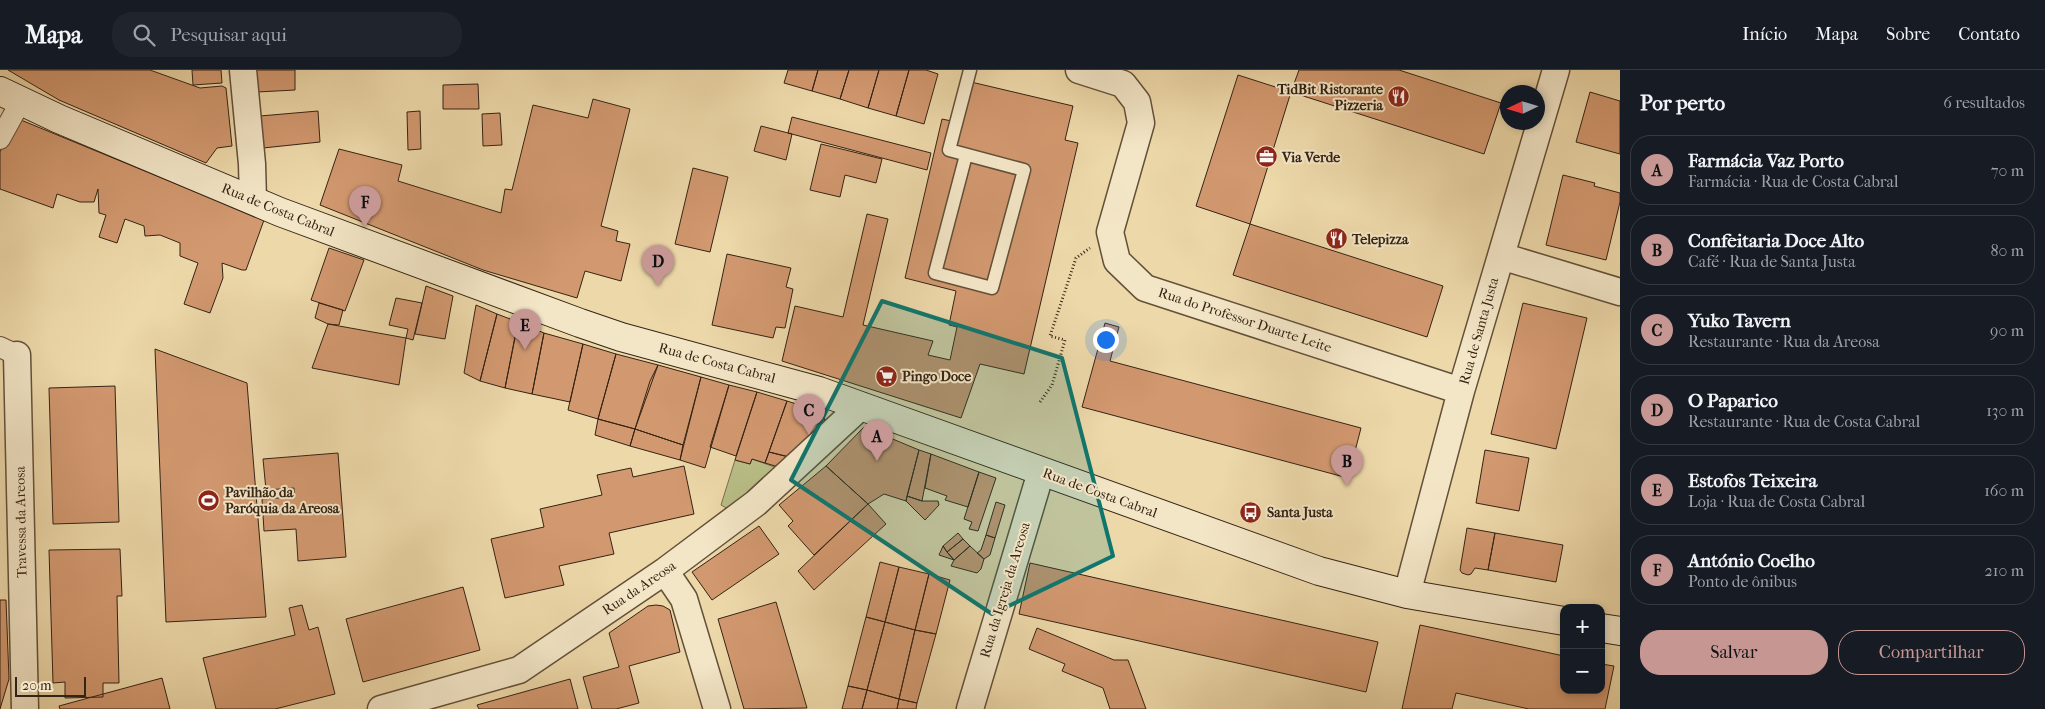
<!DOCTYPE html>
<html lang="pt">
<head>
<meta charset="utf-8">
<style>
  body { margin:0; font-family:"IM FELL French Canon",serif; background:#20242c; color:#f1f3f6 }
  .controls { position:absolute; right:15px; bottom:15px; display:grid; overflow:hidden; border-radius:10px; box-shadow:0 2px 8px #0003 }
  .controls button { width:45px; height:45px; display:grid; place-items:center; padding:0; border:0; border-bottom:1px solid #363941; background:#171b24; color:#f1f3f6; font:25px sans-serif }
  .compass { position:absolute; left:1500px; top:15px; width:45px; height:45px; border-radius:50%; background:#171b24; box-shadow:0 2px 8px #0003; rotate:266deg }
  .scale { position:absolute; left:15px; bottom:12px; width:71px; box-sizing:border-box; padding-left:5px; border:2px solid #352314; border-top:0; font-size:14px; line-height:18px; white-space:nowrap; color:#352314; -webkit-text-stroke:4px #f3e6c7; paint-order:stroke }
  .you { position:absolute; left:1105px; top:269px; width:18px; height:18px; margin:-12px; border:4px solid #fff; border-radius:50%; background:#1a73e8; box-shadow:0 0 0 8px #1a73e833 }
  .badge { display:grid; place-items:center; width:32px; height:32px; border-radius:50%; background:#c59692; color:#111; font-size:16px; font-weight:700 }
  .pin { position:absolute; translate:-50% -41px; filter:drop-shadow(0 1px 2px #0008) }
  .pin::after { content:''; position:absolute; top:26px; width:18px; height:15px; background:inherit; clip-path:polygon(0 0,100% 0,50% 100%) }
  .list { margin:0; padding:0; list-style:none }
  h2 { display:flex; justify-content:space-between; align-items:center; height:65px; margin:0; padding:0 20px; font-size:21px }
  h2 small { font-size:16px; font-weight:400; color:#9ea1a6 }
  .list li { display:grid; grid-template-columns:32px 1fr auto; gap:15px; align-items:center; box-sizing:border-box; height:70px; margin:0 10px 10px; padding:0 10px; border:1px solid #363941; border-radius:20px }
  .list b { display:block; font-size:19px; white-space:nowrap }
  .list p { margin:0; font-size:16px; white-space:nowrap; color:#9ea1a6 }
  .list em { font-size:16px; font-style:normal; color:#9ea1a6 }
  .actions { display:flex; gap:10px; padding:15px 20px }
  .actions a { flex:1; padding:11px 0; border:1px solid #c59692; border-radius:20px; text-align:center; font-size:18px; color:#c59692 }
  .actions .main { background:#c59692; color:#111 }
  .icon { flex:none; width:28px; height:28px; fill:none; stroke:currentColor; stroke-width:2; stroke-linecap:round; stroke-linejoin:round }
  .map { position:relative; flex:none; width:1620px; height:639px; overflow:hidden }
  header { display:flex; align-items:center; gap:30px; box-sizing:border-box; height:70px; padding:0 25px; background:#171b24; border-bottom:1px solid #363941 }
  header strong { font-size:24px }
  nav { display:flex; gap:28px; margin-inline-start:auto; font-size:18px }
  .search { width:350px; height:45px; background:#20242c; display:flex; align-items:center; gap:12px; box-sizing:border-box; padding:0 18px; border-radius:20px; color:#9ea1a6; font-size:19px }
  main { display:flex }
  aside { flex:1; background:#171b24 }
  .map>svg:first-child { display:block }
  .green { fill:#b9be87; stroke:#77704e }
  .building { fill:#d2986f; stroke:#352314 }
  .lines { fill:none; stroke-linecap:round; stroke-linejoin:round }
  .service-casing { stroke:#635039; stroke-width:15 }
  .pedestrian-casing { stroke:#635039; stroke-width:22 }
  .minor-casing { stroke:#635039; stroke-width:29 }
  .secondary-casing { stroke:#352314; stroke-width:30 }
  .path { stroke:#352314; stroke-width:3; stroke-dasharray:1 2.5; stroke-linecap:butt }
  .service { stroke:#f3e6c7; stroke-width:12 }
  .pedestrian { stroke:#f3e6c7; stroke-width:20 }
  .minor { stroke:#f3e6c7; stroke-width:26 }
  .secondary { stroke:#f3e6c7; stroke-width:28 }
  .marked { fill:#0f766e; fill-opacity:0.2; stroke:#0f766e; stroke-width:4; stroke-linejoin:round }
  .labels { text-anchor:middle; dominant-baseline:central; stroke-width:4; stroke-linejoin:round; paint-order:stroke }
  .poi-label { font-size:14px; font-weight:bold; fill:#352314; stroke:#f3e6c7; text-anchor:start }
  .street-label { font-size:14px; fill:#352314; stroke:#f3e6c7 }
</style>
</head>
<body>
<header>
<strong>Mapa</strong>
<div class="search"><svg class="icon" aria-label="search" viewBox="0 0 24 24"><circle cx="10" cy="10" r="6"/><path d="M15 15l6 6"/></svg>Pesquisar aqui</div>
<nav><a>Início</a><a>Mapa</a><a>Sobre</a><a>Contato</a></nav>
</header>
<main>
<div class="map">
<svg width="1620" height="639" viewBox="0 0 1620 639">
  <rect width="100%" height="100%" fill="#edd8a9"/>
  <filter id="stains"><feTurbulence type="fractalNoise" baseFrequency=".004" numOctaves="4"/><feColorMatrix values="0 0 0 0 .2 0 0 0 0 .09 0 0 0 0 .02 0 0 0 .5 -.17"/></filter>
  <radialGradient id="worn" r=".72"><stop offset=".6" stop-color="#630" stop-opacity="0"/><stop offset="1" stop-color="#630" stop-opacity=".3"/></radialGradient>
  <path class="green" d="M752,389L783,400L728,439L721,435L735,390L750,394Z"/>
  <path class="building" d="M8,0H150L200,18L222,16L226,18L232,76L217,78L206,93L59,30Z
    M192,0H221L222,13L193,15Z
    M256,0H295V20L257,22Z
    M788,0H818L812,21L784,13Z
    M818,0H849L840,29L812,21Z
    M849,0H879L868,38L840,29Z
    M879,0H909L896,46L868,38Z
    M909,0H926L938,4L924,54L896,46Z
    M1299,0H1399L1501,33L1484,84L1291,22Z
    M1238,5L1291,22L1250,154L1196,136Z
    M971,12L1073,36L1065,70L1078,73L1024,304L980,294L961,348L782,291L795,236L843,247L867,144L888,149L863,255L933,271L928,285L950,290L957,257L949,255L956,221L905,208L942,49L961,53Z
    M478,14L479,39H443V15Z
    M1590,22L1620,31V84L1576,72Z
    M593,29L630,39L601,156L618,161L616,171L630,174L621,211L585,201L577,228L483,200L320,135L339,79L402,95L398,111L501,143L505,119L512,120L533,35L588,48Z
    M318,41L320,72L263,78L260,46Z
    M420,41L421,79L408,80L407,42Z
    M500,43L502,75L483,76L482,44Z
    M792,47L931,83L927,100L788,63Z
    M16,48L264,150L246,200H242L222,193L223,208L210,243L184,234L198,193L180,186V173L160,165L145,166L144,156L125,149L117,173L99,167L106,145L99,143L98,119L94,132H80L57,124L53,138L0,119V82Z
    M761,56L792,64L786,90L754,81Z
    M821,74L882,89L876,113L845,105L840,127L810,120Z
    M693,98L728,107L710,182L675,174Z
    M1563,105L1595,113L1594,116L1620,123V132L1606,190L1546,175Z
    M1250,154L1443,216L1427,267L1233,205Z
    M329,178L364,190L345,241L311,230Z
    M727,184L791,198L786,217L793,219L785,258L776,257L773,268L712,255Z
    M426,216L453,226L445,269L415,264Z
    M396,228L422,233L413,270L406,268L408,259L389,255Z
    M319,233L343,240L339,255L328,254L315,248Z
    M1523,233L1587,248L1556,379L1491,364Z
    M476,235L497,244L480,311L464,303Z
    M497,244L518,252L505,318L480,311Z
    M518,252L544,263L532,324L505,318Z
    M1105,253L1119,257L1110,291L1361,358L1348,408L1082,337Z
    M328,254L406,268L399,315L312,298Z
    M544,263L583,274L570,332L532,324Z
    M583,274L616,284L598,349L568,340Z
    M155,279L247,313L266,547L166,552Z
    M616,284L658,295L635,359L598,349Z
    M658,295L701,307L683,375L635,359L650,311Z
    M701,307L729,315L705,398L680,390Z
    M729,315L757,322L736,386L710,377Z
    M115,316L119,452L53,454L49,318Z
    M757,322L787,331L765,393L752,389L750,394L735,390Z
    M787,331L824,343L825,355L793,388L769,382Z
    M598,349L635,359L630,376L595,365Z
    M864,357L919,380L906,431L884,424L868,434L826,396Z
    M635,359L683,375L680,390L630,376Z
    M919,380L931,384L922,431L907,426Z
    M1485,380L1529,388L1519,441L1476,433Z
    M769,382L793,388L782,398L765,393Z
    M338,383L346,487L298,491L296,459L264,461L262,429L294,427V418L266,420L263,389Z
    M931,384L979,402L968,437L945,430L947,426L925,418Z
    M684,396L694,444L609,463L614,484L559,496L564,515L505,528L491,469L544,457L540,439L602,425L597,405L631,398L633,407Z
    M826,396L868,434L814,485L788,456L793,451L779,435Z
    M979,402L996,408L978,461L969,459L972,452L964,449Z
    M907,426L922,431H938L939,435L925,450L906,431Z
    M996,432L1005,435L995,468L986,465Z
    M868,434L886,454L814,520L798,501Z
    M759,456L779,484L712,530L692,502Z
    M1467,458L1495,463L1488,500L1475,498L1471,504L1468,505L1462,503L1460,500Z
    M958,463L963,469L947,482L943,476Z
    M1495,463L1563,475L1556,512L1488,500Z
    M986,465L995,468L990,485L984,489L977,483L981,480Z
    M963,469L970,476L954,490L947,482Z
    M943,476L947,482L954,490L939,485Z
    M970,476L984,489L981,499L977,503L951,496L954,490Z
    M120,479L122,526H117L119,613H103V627L65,628V612L53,613L49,480Z
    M880,492L899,497L885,552L866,547Z
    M1030,493L1378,572L1366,622L1019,544Z
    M899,497L929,504L915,560L885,552Z
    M929,504L950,510L936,564L915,560Z
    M463,517L480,580L363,612L346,549Z
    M0,530H6L9,609L0,639Z
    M776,532L807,638L744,639L718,549Z
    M302,535L309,560L318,557L335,624L275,639H216L203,588L295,565L289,538Z
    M656,535L663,536L670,540L680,582L629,596L639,633L616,639H592L583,607L619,597L609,563L648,536Z
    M866,547L885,552L867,620L848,616Z
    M885,552L915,560L899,629L867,620Z
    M1420,555L1564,586V620H1601V594L1614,596L1605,639H1529L1456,623L1452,639H1402Z
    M1037,558L1114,590H1128L1146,639H1110L1103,618L1062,601L1065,594L1029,579Z
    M915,560L936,564L917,633L899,629Z
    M162,608L170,639H60L59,636Z
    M570,609L578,639H479L477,635Z
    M848,616L867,620L862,639H842Z
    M867,620L899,629L897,639H862Z
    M899,629L917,633L916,639H897Z"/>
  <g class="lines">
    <defs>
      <path id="service" d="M966,85L935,203L992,218L1024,100L949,80L970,0"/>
      <path id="pedestrian" d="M0,69L21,31
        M0,277L17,285"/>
      <path id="minor" d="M243,0L252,94L253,130
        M1079,0L1123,14L1137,32L1141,53L1110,162L1117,191L1145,218L1461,321
        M1501,186L1620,222
        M17,285L25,639
        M665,501L684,529L717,639
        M1407,524L1461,321L1556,0
        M381,639L519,600L665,501L756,433L861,336
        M970,639L1041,402"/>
      <path id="secondary" d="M0,21L59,49L280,142L580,253L621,267L819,321L1319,501L1407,524L1564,551
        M1601,558L1620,561"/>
    </defs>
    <use href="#service" class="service-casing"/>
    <use href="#pedestrian" class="pedestrian-casing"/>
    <use href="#minor" class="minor-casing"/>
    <use href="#secondary" class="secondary-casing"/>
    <path class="path" d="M1040,332L1052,315L1065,270L1050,266L1076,188L1090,178"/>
    <use href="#service" class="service"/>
    <use href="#pedestrian" class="pedestrian"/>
    <use href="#minor" class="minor"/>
    <use href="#secondary" class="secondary"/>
  </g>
  <path class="marked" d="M882,231L1062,288L1113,486L992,544L791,410Z"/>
  <defs>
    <symbol id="restaurant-disc" viewBox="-11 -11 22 22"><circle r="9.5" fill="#8f2418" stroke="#f3e6c7"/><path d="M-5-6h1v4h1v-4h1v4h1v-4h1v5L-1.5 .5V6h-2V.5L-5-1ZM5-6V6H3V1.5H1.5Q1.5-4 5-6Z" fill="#fff"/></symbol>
    <symbol id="office-disc" viewBox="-11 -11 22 22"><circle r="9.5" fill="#8f2418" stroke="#f3e6c7"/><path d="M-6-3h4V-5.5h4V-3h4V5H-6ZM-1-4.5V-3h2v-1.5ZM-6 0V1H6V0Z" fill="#fff"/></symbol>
    <symbol id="supermarket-disc" viewBox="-11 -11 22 22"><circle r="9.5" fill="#8f2418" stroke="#f3e6c7"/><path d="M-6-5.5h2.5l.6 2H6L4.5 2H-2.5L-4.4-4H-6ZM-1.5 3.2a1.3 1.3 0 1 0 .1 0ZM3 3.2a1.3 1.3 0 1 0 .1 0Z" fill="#fff"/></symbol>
    <symbol id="stadium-disc" viewBox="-11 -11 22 22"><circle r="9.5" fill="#8f2418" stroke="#f3e6c7"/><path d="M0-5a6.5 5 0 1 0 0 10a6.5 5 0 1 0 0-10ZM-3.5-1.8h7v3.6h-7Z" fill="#fff"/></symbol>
    <symbol id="bus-disc" viewBox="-11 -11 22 22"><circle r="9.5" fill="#8f2418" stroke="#f3e6c7"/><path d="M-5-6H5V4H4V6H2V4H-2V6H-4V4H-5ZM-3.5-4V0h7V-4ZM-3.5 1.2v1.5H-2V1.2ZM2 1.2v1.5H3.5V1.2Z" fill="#fff"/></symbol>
  </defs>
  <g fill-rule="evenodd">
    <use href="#restaurant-disc" x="1386" y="14" width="25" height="25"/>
    <use href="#office-disc" x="1254" y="74" width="25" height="25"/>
    <use href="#restaurant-disc" x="1324" y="156" width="25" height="25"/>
    <use href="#supermarket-disc" x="874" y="294" width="25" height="25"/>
    <use href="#stadium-disc" x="196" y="418" width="25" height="25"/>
    <use href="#bus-disc" x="1238" y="430" width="25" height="25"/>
  </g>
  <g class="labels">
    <g class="poi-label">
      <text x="1383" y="19" text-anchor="end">TidBit Ristorante<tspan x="1383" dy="16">Pizzeria</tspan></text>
      <text x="1282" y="87">Via Verde</text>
      <text x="1352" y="169">Telepizza</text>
      <text x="902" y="306">Pingo Doce</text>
      <text x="225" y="422">Pavilhão da<tspan x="225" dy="16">Paróquia da Areosa</tspan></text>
      <text x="1267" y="442">Santa Justa</text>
    </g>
    <g class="street-label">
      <text transform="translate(278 140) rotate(22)">Rua de Costa Cabral</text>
      <text transform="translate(1245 250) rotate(18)">Rua do Professor Duarte Leite</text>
      <text transform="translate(1479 261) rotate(-74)">Rua de Santa Justa</text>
      <text transform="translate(717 293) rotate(15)">Rua de Costa Cabral</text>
      <text transform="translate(1100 423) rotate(20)">Rua de Costa Cabral</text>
      <text transform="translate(21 452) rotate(-91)">Travessa da Areosa</text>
      <text transform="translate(639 518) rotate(-34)">Rua da Areosa</text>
      <text transform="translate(1005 520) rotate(-73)">Rua da Igreja da Areosa</text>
    </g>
  </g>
  <rect width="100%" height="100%" filter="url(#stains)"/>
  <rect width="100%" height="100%" fill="url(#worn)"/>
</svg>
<div class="controls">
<button>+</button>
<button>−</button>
</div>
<svg class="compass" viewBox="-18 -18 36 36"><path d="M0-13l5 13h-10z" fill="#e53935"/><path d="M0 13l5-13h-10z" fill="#9ea1a6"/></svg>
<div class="scale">20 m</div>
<div class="you"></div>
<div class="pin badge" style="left:877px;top:391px">A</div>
<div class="pin badge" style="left:1347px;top:416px">B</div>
<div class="pin badge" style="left:809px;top:365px">C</div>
<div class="pin badge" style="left:658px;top:216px">D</div>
<div class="pin badge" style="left:525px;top:280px">E</div>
<div class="pin badge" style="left:365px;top:157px">F</div>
</div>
<aside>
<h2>Por perto<small>6 resultados</small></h2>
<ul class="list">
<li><span class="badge">A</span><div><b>Farmácia Vaz Porto</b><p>Farmácia · Rua de Costa Cabral</p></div><em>70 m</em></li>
<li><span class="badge">B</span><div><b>Confeitaria Doce Alto</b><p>Café · Rua de Santa Justa</p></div><em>80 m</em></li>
<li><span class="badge">C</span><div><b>Yuko Tavern</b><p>Restaurante · Rua da Areosa</p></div><em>90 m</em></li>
<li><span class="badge">D</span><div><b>O Paparico</b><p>Restaurante · Rua de Costa Cabral</p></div><em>130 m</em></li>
<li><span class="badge">E</span><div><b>Estofos Teixeira</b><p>Loja · Rua de Costa Cabral</p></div><em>160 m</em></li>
<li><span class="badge">F</span><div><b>António Coelho</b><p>Ponto de ônibus</p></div><em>210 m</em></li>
</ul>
<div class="actions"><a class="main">Salvar</a><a>Compartilhar</a></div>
</aside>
</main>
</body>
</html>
